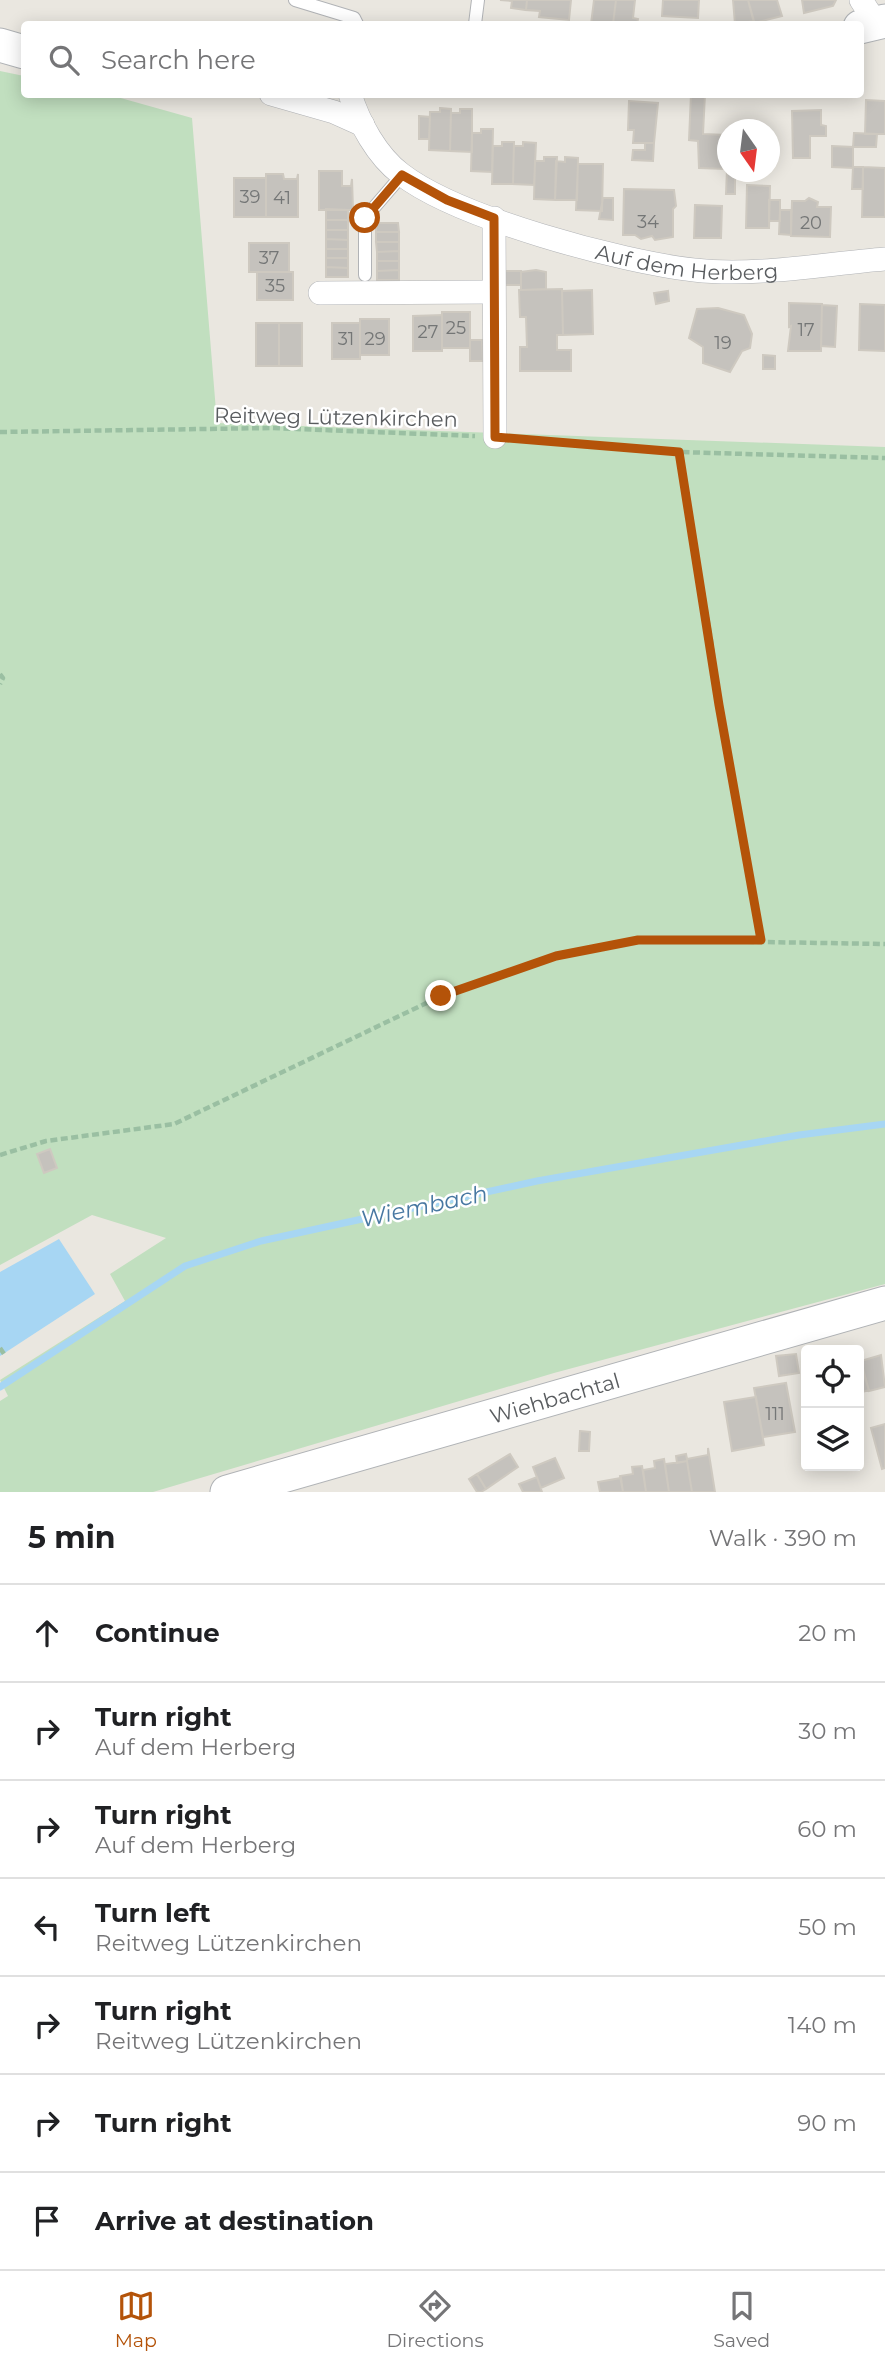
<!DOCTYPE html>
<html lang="en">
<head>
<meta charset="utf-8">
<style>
  body { margin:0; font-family:Montserrat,sans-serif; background:#f2f2f2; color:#202124 }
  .controls { position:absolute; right:21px; bottom:21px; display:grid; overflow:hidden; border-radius:7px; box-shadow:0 4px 18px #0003 }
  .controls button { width:63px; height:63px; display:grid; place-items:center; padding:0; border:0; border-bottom:2px solid #e0e0e0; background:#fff; color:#202124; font:35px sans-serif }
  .compass { position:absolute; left:717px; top:119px; width:63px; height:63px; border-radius:50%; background:#fff; box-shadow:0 4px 18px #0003; rotate:166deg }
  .stop { position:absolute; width:21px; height:21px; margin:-16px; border:5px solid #b45309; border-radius:50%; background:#fff }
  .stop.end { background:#b45309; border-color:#fff; box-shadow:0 2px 7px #0008 }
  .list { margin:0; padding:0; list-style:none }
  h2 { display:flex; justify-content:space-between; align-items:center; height:91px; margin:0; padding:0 28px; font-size:30px }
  h2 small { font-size:23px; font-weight:400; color:#757577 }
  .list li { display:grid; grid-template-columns:46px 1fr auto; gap:21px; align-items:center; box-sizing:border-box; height:98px; padding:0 28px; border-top:2px solid #e0e0e0 }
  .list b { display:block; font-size:26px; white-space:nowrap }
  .list p { margin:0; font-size:23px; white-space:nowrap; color:#757577 }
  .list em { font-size:23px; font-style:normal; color:#757577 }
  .icon { flex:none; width:38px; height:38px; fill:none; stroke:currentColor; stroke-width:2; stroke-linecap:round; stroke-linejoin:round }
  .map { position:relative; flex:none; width:885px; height:1492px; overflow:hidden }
  .search { position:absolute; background:#fff; box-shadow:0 4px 18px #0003; left:21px; right:21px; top:21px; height:77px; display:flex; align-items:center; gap:18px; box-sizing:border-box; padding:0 24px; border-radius:7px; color:#757577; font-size:26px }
  .sheet { height:777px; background:#fff }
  nav { display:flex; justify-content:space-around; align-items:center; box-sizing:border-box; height:98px; border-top:2px solid #e0e0e0; background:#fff; font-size:19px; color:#757577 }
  nav a { display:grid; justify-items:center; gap:4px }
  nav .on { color:#b45309 }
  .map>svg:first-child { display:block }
  .green { fill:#c1dfbf }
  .water { fill:#a7d6f3 }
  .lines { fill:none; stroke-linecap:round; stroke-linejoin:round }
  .stream { stroke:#a7d6f3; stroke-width:7 }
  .building { fill:#c5c2bd; stroke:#cec9c0; stroke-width:2 }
  .lane-casing { stroke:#b1b3b6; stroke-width:14 }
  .street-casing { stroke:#b1b3b6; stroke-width:24 }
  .secondary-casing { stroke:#b0b3b6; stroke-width:35 }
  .path { stroke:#9abfa2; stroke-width:4.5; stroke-dasharray:7 3.5; stroke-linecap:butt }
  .lane { stroke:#fff; stroke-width:12 }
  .street { stroke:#fff; stroke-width:23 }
  .secondary { stroke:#fff; stroke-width:33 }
  .route { stroke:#b45309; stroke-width:9 }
  .labels { text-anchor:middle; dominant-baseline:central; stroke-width:5; stroke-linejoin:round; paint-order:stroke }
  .number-label { font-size:18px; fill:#747676 }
  .street-label { font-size:21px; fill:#595c5f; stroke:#fff }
  .water-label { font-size:23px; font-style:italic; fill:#4878a2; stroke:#fff }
</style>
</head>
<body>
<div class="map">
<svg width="885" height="1492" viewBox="0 0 885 1492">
  <rect width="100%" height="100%" fill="#eae7e0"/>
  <path class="green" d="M0,71L24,76V94L110,95L192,118L217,423L885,447V1284L554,1373L153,1492H0V1401L8,1396L0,1380L125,1301L110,1274L166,1238L92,1215L0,1265Z"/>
  <path class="water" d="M59,1239L95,1294L0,1356V1272Z"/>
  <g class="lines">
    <path class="stream" d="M0,1387L185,1266L261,1241L537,1181L799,1135L885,1124"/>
  </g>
  <path class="building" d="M500,0H527L526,10L511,8L512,1Z
    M527,0H571L569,20L539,17L540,11L526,10Z
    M594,0H616L613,24H591Z
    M616,0H635L633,18L638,19L637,24H613Z
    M663,0H699L698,18L662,16Z
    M733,0H748L754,21L735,24Z
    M748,0H777L782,16L754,23Z
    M802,0H836L833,6L804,13Z
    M691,94H705L703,134L727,135L728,172H735V194H726L727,169L699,168L698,141L689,140Z
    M866,100L885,101V134H865Z
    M629,101L658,103L654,143H633L634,130H628Z
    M440,108L451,109L450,151L429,150L430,112H440Z
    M460,109H472V152L450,151L451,113H460Z
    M821,110V125L826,126V136H810V158H793L792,111Z
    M419,116L430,117L429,139H419Z
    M481,129H493L492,172L471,171L472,133H481Z
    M854,133L877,134L876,147H853Z
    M502,142H514L513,184H492L493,146H502Z
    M523,142L536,143L534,185L513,184L514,146H523Z
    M645,143H654L653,161L632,160L633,150H645Z
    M832,146L853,147V168L832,167Z
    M544,157H557L555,200L534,199L535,161H544Z
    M565,157L578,158L577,200H555L556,161L565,162Z
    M578,164H603L602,211L576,210Z
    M853,167H863V189H852Z
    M863,167L885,168V217H862Z
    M319,171H342V186H351L352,179L353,210H319Z
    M266,174H283L284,179H297L298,174V217H266Z
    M234,178H266V217H234Z
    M747,185L770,186L769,228H746Z
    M624,189L674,190L676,206L673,209V237L655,240L652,236L641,239L635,235H623Z
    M603,198H613V220L599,219Z
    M809,198L818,202L817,207H831L830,237L791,236L792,201H805Z
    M769,200H780V221H769Z
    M695,205L722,206L721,238H694Z
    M326,209L348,210V220H326Z
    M780,210H791V235L779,234Z
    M326,220H348V230H326Z
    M376,223H398L399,232H376Z
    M326,230H348V240L326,239Z
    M376,232H399V242H376Z
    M326,239L348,240V249H326Z
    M376,242H399V251L377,252Z
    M249,243H289V272H249Z
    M326,249H348V258H326Z
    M399,251V261H377V252Z
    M326,258H348V268L326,267Z
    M377,261H399V270L377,271Z
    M326,267L348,268V277H326Z
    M399,270V280H377V271Z
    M536,270L546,272V289L521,290V272Z
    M505,271H521V285H505Z
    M257,272H293V300H257Z
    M562,289L563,335H557V350H571V371H520V347H527L526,317H520L519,290Z
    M592,290L593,334L563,335L562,291Z
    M668,291L669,301L656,304L654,293Z
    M789,303L822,304L821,351H788L791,326L789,327Z
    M860,304L885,305V351L859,350Z
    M822,305L837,306L835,347L821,346Z
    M718,308L744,315L752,334L750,348L742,351L730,372L703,363V347L689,338L697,309Z
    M442,312H470V348H442Z
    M442,315V351H413V316Z
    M360,319H389V355H360Z
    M256,323H279V366H256Z
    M279,323H302V366H279Z
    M332,323H360V359H332Z
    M470,340H482L483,361H470Z
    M763,355L775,356V369H763Z
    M50,1149L57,1168L44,1173L37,1154Z
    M796,1354L799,1373L779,1376L776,1356Z
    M881,1355L885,1387L869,1391L861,1361Z
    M859,1361L869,1390L859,1393Z
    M786,1383L795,1432L763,1437L754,1388Z
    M756,1397L764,1445L732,1451L724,1402Z
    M885,1424V1468L882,1469L871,1428Z
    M580,1431L590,1432L589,1451H579Z
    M708,1448L715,1492H692L687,1461L677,1463L676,1456L686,1454L687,1459L708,1455Z
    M510,1454L518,1467L486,1489L477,1474Z
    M555,1458L564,1478L541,1488L533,1467Z
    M664,1459L669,1492H646L643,1470L655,1468L654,1461Z
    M687,1461L692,1492H669L665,1464Z
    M642,1466L646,1492H623L620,1476L633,1474L632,1467Z
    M477,1474L486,1489L481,1492H477L469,1479Z
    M537,1477L542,1492H523L519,1484Z
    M621,1478L623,1492H600L598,1482Z"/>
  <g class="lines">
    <defs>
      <path id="lane" d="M295,0L354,18L357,24
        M475,24L478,0
        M365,275V218L402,175"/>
      <g id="street">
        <path d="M861,0L876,23"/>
        <path d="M271,94L334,112L363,125"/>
        <path id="s1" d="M350,94C359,123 377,156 401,174C458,218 621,262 694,270C754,277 824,264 885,259"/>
        <path d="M494,218L495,437"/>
        <path d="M320,293L493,292"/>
      </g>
      <g id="secondary">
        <path d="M860,27L885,21"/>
        <path d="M0,45L24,52"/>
        <path id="s2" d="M227,1492L885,1303"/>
      </g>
    </defs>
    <use href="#lane" class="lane-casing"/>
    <use href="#street" class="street-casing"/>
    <use href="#secondary" class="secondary-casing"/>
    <path class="path" d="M0,432L272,428L475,436
      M515,439L679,452L885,458
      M679,452L712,646L719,705L761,940
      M0,674L3,678L0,684
      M0,1155L46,1141L174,1124L441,996L556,956L638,940L885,944
      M0,1348L4,1354"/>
    <use href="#lane" class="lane"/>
    <use href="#street" class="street"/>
    <use href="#secondary" class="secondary"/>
  </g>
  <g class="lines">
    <path class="route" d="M365,218L402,175L447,200L494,218L495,437L679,452L719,705L761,940H638L556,956L441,996"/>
  </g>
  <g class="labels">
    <g class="number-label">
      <text x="250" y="197">39</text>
      <text x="282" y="198">41</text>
      <text x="648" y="222">34</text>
      <text x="811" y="223">20</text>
      <text x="269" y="258">37</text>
      <text x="275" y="286">35</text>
      <text x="456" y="328">25</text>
      <text x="806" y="330">17</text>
      <text x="428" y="332">27</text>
      <text x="346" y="339">31</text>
      <text x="375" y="339">29</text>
      <text x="723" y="343">19</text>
      <text x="775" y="1414">111</text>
    </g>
    <g class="street-label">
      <text stroke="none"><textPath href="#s1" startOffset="399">Auf dem Herberg</textPath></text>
      <text transform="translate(336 417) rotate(1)">Reitweg Lützenkirchen</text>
      <text stroke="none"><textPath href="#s2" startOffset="341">Wiehbachtal</textPath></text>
    </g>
    <g class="water-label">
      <text transform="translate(424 1206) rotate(-12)">Wiembach</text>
    </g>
  </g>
</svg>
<div class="controls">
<button><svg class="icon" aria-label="locate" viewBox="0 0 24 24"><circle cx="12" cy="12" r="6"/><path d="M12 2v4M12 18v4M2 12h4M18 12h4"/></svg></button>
<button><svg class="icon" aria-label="layers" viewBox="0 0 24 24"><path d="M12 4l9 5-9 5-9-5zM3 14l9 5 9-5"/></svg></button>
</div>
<svg class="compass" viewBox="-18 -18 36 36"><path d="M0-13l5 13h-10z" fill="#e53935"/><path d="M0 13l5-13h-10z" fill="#757577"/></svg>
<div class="stop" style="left:365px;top:218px"></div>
<div class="stop end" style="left:441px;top:996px"></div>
<div class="search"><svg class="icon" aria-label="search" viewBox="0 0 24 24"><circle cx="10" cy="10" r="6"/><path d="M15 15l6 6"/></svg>Search here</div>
</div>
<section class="sheet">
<h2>5 min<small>Walk · 390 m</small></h2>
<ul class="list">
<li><svg class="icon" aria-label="ahead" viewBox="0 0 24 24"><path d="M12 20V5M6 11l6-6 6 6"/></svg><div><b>Continue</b></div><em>20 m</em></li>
<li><svg class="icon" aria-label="right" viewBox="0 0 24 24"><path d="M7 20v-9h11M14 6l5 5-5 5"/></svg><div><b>Turn right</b><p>Auf dem Herberg</p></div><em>30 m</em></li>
<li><svg class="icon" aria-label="right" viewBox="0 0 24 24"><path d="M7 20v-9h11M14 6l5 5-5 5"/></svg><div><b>Turn right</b><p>Auf dem Herberg</p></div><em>60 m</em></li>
<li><svg class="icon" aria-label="left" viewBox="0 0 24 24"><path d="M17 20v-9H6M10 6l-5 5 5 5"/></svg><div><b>Turn left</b><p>Reitweg Lützenkirchen</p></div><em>50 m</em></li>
<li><svg class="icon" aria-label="right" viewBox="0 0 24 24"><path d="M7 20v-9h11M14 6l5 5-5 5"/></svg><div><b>Turn right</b><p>Reitweg Lützenkirchen</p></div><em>140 m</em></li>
<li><svg class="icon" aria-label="right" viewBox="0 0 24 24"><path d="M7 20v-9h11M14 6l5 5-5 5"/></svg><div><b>Turn right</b></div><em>90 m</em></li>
<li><svg class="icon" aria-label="arrive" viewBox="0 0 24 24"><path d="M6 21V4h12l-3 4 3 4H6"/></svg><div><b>Arrive at destination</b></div></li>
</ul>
</section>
<nav>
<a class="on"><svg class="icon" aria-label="map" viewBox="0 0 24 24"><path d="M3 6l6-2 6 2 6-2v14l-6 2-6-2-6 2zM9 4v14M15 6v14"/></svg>Map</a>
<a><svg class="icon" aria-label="directions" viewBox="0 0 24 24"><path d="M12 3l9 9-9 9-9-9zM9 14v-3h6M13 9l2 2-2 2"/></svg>Directions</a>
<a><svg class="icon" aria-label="saved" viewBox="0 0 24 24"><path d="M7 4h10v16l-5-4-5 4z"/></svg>Saved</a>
</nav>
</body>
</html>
